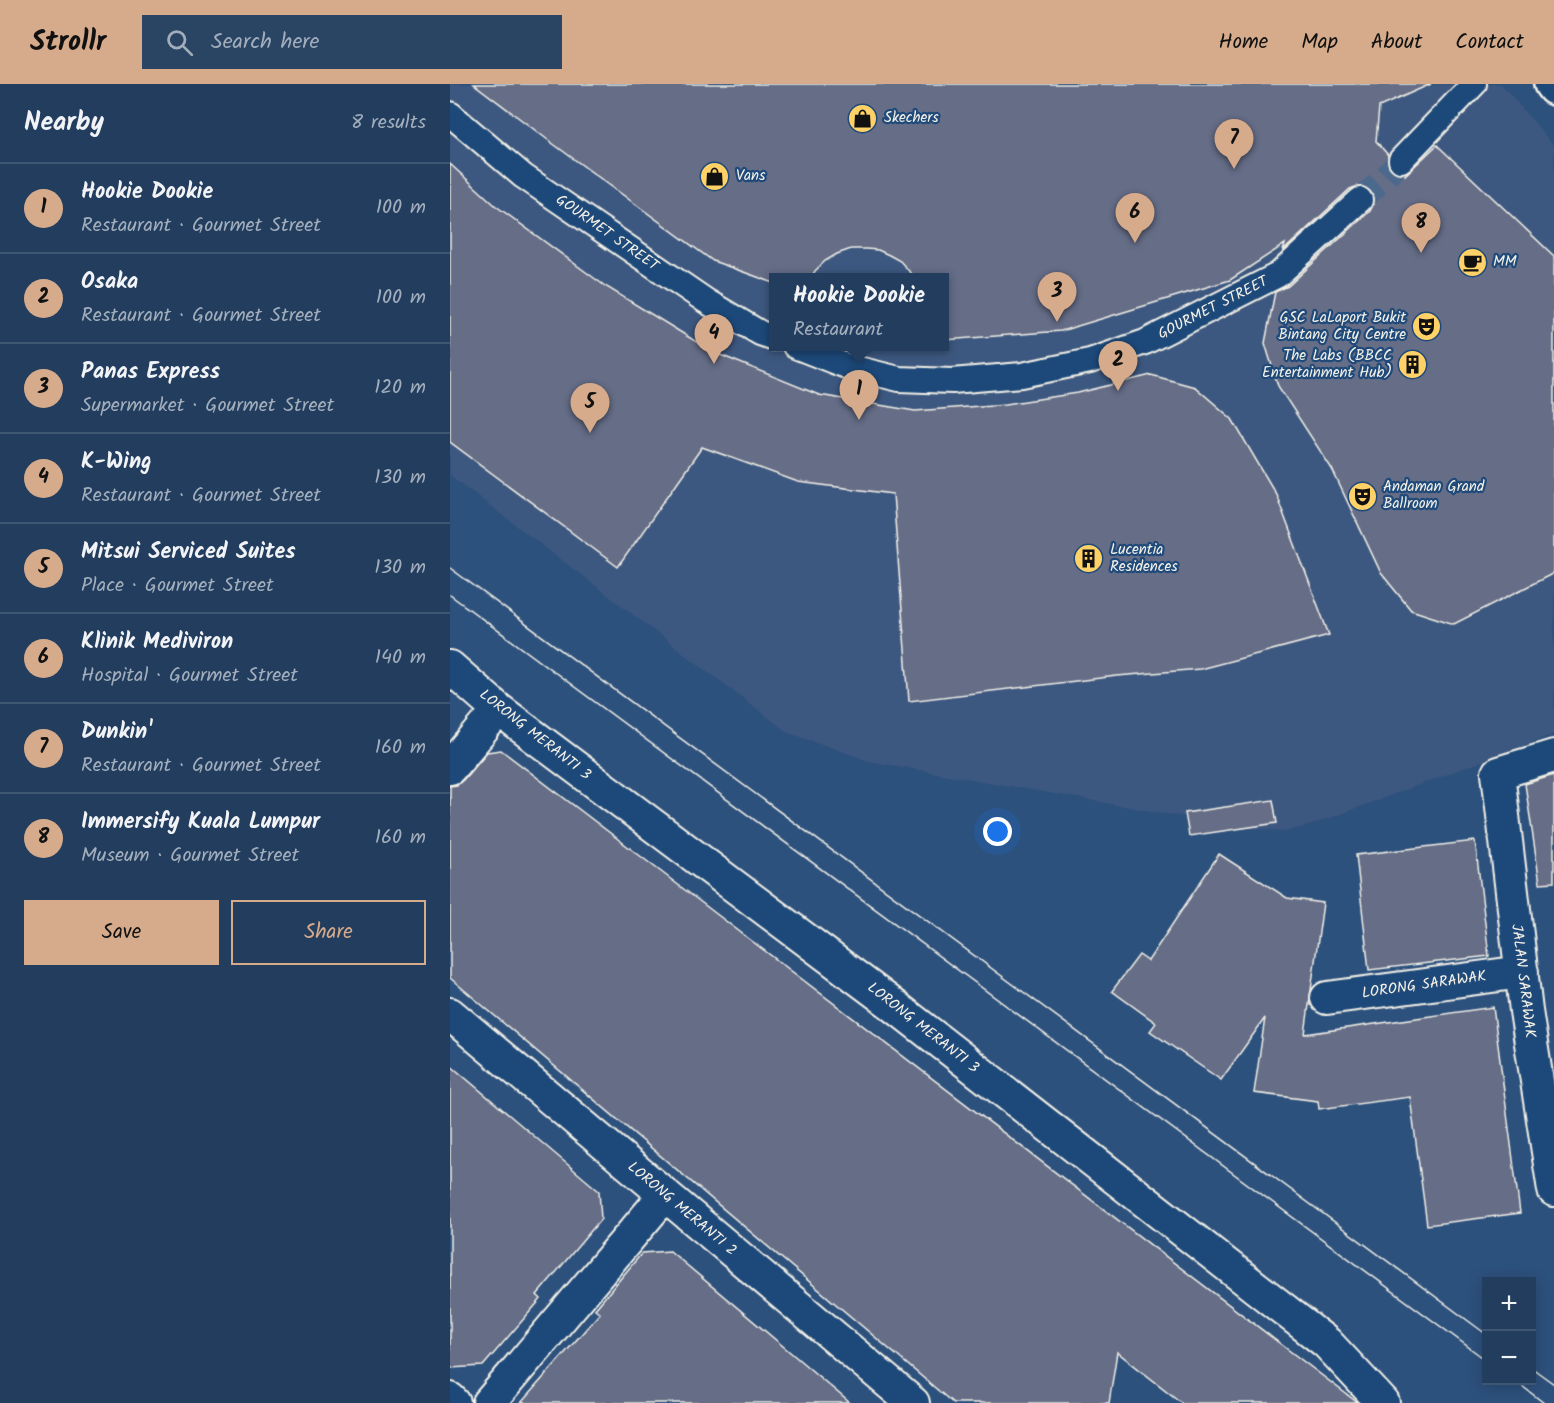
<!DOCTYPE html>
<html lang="en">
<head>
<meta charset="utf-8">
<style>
  body { margin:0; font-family:Kalam,sans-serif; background:#2a4464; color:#f1f3f6 }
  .controls { position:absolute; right:18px; bottom:18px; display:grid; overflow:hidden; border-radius:0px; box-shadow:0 3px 15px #0003 }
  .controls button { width:54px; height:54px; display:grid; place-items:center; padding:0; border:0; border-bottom:2px solid #3f5673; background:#223d5e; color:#f1f3f6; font:30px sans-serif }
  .you { position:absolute; left:548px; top:748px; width:21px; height:21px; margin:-15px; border:4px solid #fff; border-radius:50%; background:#1a73e8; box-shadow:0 0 0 9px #1a73e833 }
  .badge { display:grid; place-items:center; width:39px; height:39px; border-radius:50%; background:#d6ab8b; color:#111; font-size:20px; font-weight:700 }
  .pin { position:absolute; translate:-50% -50px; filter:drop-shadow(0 2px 3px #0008) }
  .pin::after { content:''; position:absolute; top:32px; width:21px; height:18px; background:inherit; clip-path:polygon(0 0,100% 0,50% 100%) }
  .popup { position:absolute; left:319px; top:189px; width:180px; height:78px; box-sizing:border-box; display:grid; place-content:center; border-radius:0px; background:#223d5e; filter:drop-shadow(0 2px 4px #0005); font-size:20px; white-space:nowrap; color:#a2aebc }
  .popup b { font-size:22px; color:#f1f3f6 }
  .popup::after { content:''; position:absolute; left:50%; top:100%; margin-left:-12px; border:12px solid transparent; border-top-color:#223d5e }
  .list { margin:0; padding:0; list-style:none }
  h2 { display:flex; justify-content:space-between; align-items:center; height:78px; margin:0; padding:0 24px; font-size:26px }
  h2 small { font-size:20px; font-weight:400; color:#a2aebc }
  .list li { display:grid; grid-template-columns:39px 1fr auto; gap:18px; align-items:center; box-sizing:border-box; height:90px; padding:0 24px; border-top:2px solid #3f5673 }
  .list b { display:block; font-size:22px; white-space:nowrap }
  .list p { margin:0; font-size:20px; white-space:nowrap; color:#a2aebc }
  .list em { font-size:20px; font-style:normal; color:#a2aebc }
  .actions { display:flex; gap:12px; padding:18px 24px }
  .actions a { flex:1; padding:14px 0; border:2px solid #d6ab8b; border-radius:0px; text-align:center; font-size:21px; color:#d6ab8b }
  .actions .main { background:#d6ab8b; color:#111 }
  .icon { flex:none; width:33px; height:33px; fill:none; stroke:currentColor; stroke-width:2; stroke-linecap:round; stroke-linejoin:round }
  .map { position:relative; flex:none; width:1104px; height:1319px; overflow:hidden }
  header { display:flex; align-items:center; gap:36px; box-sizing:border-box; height:84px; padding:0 30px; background:#d6ab8b; color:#111 }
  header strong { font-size:28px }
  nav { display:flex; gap:33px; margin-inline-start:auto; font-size:21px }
  .search { width:420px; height:54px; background:#2a4464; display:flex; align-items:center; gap:15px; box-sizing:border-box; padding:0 21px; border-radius:0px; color:#a2aebc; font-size:22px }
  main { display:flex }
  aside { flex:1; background:#223d5e }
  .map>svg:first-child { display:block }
  .built { fill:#3e5980; fill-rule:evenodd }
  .building { fill:#656d87; stroke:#f4f1e8; stroke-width:1.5 }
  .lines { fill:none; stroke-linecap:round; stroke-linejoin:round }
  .pedestrian-tunnel { stroke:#4b698d; stroke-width:24; stroke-dasharray:24 12; stroke-linecap:butt }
  .pedestrian-casing { stroke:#f4f1e8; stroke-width:28 }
  .minor-casing { stroke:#f4f1e8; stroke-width:36 }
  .secondary-casing { stroke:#f4f1e8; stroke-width:38 }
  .pedestrian { stroke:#1f4a7a; stroke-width:24 }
  .minor { stroke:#1f4a7a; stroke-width:32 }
  .secondary { stroke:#1f4a7a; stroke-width:33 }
  .tram { stroke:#f4f1e8; stroke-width:1.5 }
  .labels { text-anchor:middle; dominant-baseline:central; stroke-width:4.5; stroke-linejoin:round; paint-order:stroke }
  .poi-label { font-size:15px; fill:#f4f1e8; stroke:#1f4a7a; text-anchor:start }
  .street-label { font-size:15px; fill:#f4f1e8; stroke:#1f4a7a }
</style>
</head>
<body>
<header>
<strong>Strollr</strong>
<div class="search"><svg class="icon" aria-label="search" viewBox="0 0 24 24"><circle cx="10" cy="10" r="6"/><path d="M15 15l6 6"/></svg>Search here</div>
<nav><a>Home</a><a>Map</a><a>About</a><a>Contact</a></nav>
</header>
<main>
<aside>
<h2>Nearby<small>8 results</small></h2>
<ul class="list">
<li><span class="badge">1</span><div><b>Hookie Dookie</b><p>Restaurant · Gourmet Street</p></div><em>100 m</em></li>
<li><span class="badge">2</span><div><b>Osaka</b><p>Restaurant · Gourmet Street</p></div><em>100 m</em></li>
<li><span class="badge">3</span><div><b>Panas Express</b><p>Supermarket · Gourmet Street</p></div><em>120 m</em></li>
<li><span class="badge">4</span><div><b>K-Wing</b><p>Restaurant · Gourmet Street</p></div><em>130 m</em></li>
<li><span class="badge">5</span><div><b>Mitsui Serviced Suites</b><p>Place · Gourmet Street</p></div><em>130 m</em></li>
<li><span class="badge">6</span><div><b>Klinik Mediviron</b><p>Hospital · Gourmet Street</p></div><em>140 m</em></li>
<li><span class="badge">7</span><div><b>Dunkin'</b><p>Restaurant · Gourmet Street</p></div><em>160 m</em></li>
<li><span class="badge">8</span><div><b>Immersify Kuala Lumpur</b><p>Museum · Gourmet Street</p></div><em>160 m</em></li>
</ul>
<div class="actions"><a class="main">Save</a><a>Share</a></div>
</aside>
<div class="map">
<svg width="1104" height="1319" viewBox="0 0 1104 1319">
  <rect width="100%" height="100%" fill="#2d517d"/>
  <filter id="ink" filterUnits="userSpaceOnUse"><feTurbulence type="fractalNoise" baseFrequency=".0167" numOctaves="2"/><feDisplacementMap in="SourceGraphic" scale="12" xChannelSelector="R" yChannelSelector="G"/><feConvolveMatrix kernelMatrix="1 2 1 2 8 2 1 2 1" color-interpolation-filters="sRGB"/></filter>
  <g filter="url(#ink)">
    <path class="built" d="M0,0H1051L1104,62V650L861,741L836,747L798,744L419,677L336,647L0,391ZM324,194H494V262H324Z"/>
    <path class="building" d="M24,0H981L929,23L926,57L938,71L937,79L941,86L947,90H953L955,91L987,61L1104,172V489L1004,540L961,526L931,489L882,385L828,302L815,259L825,208L838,202L920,127L923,121L924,114L921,107L915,103L908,102L900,105L833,167L835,160L780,196L611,247L495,256V194H464L458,186L450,177L439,171L428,166L416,165H401L387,170L375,177L365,187L361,194H324V199L263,177L102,59Z
      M0,80L46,122L155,202L263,268L369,311L465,327L556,320L628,309L701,291L745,303L782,335L826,410L879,551L750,585L667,592L459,617L443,410L348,398L252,363L168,483L0,358Z
      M51,666L210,787L908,1319H732L667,1268L659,1319H503L0,894V702L7,701L13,696L37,668Z
      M1104,691V798L1090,799L1075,700Z
      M823,716L827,739L739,752L735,729Z
      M1025,757L1039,872L919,886L906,771Z
      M769,770L837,814L873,819L855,950L1043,923L1070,1129L977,1141L960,1013L869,1025L868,1017L804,1009L815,934L771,996L700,947L706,939L662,907L689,871L698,877Z
      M0,981L149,1107L151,1135L87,1211L91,1215L33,1282L0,1284Z
      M220,1167L340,1268L400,1319H71L150,1229L145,1225L192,1169Z"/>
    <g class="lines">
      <path class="pedestrian-tunnel" d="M910,116L936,93L951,76"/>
      <defs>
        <path id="pedestrian" d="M0,30L73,92L256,217L310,249L324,254
          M951,76L1024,0
          M345,262L396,282L449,295L502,297L572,291L640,277L695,258L828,191L910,116"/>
        <path id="minor" d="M0,583L49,626L442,920L877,1259L933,1319
          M1104,672L1048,689L1076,927L1104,1106
          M0,684L49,626
          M877,914L1072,888
          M0,930L463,1319
          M0,1315L4,1319
          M39,1319L215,1111"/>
        <path id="secondary" d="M1101,0L1104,4"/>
      </defs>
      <use href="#pedestrian" class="pedestrian-casing"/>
      <use href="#minor" class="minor-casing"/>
      <use href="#secondary" class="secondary-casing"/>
      <use href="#pedestrian" class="pedestrian"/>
      <use href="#minor" class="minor"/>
      <use href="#secondary" class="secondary"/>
      <path class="tram" d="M0,484L1036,1250
        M0,511L1036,1276
        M1082,1284L1104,1300
        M1064,1296L1094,1319"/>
    </g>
  </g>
  <defs>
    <symbol id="shop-disc" viewBox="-11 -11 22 22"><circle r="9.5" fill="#ffd166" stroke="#1f4a7a"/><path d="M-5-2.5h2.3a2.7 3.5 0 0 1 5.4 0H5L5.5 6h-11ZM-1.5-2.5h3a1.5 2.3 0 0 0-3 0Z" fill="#111"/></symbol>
    <symbol id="cafe-disc" viewBox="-11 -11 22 22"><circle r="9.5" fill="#ffd166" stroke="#1f4a7a"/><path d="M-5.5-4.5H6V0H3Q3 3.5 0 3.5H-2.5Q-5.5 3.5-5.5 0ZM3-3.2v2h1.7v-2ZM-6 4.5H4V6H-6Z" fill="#111"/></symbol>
    <symbol id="theatre-disc" viewBox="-11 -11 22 22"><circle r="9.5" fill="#ffd166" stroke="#1f4a7a"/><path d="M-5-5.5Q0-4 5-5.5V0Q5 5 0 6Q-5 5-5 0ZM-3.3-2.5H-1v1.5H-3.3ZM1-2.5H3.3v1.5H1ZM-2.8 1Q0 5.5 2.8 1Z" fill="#111"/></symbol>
    <symbol id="building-disc" viewBox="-11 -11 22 22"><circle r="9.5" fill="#ffd166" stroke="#1f4a7a"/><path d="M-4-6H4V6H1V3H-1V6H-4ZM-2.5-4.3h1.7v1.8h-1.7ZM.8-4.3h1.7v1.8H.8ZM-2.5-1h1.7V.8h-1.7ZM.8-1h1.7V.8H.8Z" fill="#111"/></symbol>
  </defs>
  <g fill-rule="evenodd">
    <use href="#shop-disc" x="396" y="18" width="33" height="33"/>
    <use href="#shop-disc" x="248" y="76" width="33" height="33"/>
    <use href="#cafe-disc" x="1006" y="162" width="33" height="33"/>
    <use href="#theatre-disc" x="960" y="226" width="33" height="33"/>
    <use href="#building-disc" x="946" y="264" width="33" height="33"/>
    <use href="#theatre-disc" x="896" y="396" width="33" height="33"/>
    <use href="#building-disc" x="622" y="458" width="33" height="33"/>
  </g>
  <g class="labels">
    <g class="poi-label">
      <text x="434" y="34">Skechers</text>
      <text x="286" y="92">Vans</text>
      <text x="1043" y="178">MM</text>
      <text x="956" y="234" text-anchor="end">GSC LaLaport Bukit<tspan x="956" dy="17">Bintang City Centre</tspan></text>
      <text x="942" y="272" text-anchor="end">The Labs (BBCC<tspan x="942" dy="17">Entertainment Hub)</tspan></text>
      <text x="933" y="403">Andaman Grand<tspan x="933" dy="17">Ballroom</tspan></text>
      <text x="660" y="466">Lucentia<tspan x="660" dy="17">Residences</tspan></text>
    </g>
    <g class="street-label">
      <text transform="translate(157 149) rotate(35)">GOURMET STREET</text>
      <text transform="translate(763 224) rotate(-27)">GOURMET STREET</text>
      <text transform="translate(85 651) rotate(38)">LORONG MERANTI 3</text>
      <text transform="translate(1073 897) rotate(83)">JALAN SARAWAK</text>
      <text transform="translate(974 901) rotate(-8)">LORONG SARAWAK</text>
      <text transform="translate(473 944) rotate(38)">LORONG MERANTI 3</text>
      <text transform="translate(232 1125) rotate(40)">LORONG MERANTI 2</text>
    </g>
  </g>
</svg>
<div class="controls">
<button>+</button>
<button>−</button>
</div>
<div class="you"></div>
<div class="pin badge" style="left:409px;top:336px">1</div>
<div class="popup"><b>Hookie Dookie</b>Restaurant</div>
<div class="pin badge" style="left:668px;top:307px">2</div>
<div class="pin badge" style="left:607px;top:238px">3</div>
<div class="pin badge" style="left:264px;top:280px">4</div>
<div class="pin badge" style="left:140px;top:349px">5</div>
<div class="pin badge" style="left:685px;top:159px">6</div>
<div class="pin badge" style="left:784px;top:85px">7</div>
<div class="pin badge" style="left:971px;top:169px">8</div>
</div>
</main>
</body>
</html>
